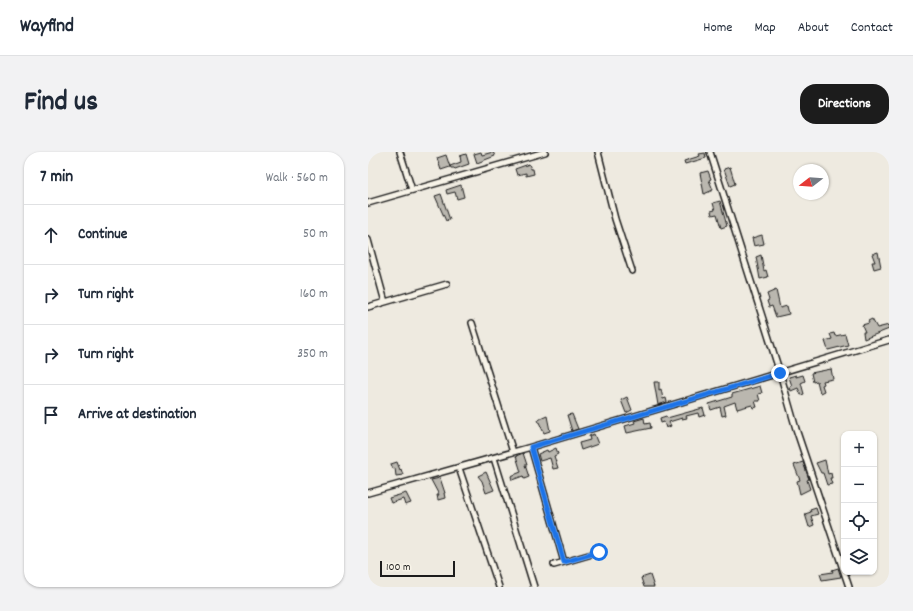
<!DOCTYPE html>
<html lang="en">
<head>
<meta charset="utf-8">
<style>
  body { margin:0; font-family:Dekko,sans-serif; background:#f2f2f3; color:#1f2937 }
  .controls { position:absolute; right:12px; bottom:12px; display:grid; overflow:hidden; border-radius:8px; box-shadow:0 1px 3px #0004 }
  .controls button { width:36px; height:36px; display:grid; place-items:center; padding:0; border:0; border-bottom:1px solid #e0e1e3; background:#fff; color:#1f2937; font:20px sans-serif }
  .compass { position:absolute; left:425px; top:12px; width:36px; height:36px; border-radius:50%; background:#fff; box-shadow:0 1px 3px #0004; rotate:253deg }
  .scale { position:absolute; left:12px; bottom:10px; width:75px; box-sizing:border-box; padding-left:4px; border:2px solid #1c1c1c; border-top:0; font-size:11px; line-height:14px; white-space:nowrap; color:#1c1c1c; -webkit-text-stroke:3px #f7f3e8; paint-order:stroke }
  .stop { position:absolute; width:12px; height:12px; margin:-9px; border:3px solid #1a73e8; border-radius:50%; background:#fff }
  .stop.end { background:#1a73e8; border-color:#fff; box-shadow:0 1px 4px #0008 }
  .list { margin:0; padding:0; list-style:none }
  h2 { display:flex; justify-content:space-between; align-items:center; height:52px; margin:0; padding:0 16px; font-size:17px }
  h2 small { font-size:13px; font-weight:400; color:#747a83 }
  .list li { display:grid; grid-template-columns:26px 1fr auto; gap:12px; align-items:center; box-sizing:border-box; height:60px; padding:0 16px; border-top:1px solid #e0e1e3 }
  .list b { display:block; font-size:15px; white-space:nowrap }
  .list em { font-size:13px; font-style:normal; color:#747a83 }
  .icon { flex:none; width:22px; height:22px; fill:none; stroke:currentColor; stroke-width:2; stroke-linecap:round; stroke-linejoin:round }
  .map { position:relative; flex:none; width:521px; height:435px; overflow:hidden; border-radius:16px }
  header { display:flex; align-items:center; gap:24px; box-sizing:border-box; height:56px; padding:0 20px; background:#fff; border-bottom:1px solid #e0e1e3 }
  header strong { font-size:19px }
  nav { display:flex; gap:22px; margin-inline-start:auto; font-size:14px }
  .intro { display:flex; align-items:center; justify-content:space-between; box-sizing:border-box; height:96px; padding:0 24px }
  h1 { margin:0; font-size:28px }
  .button { padding:10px 18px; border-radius:16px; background:#1c1c1c; color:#fff; font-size:14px; font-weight:700 }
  main { display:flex; gap:24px; padding:0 24px }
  aside { flex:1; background:#fff; border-radius:16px; box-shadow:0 1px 3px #0004 }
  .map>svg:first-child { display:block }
  .building { fill:#bab7af; stroke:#1c1c1c }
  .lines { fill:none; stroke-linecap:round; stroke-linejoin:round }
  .minor-casing { stroke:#1c1c1c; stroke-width:8 }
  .minor { stroke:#f7f3e8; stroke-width:5 }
  .route { stroke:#1a73e8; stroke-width:5 }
</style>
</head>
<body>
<header>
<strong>Wayfind</strong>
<nav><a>Home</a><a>Map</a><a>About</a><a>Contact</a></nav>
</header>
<div class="intro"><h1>Find us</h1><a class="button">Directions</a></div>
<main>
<aside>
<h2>7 min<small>Walk · 560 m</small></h2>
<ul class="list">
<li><svg class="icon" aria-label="ahead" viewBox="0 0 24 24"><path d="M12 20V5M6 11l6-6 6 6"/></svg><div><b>Continue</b></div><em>50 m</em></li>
<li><svg class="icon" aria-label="right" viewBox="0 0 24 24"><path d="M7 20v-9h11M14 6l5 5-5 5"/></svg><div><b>Turn right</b></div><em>160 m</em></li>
<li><svg class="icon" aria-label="right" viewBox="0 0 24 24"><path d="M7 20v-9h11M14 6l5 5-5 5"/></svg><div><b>Turn right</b></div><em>350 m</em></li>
<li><svg class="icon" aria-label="arrive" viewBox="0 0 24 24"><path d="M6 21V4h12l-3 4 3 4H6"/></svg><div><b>Arrive at destination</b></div></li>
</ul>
</aside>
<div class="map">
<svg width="521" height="435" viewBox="0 0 521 435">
  <rect width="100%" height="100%" fill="#eeeae0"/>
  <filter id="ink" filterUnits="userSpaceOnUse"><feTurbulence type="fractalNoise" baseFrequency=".025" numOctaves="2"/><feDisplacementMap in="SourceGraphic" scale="8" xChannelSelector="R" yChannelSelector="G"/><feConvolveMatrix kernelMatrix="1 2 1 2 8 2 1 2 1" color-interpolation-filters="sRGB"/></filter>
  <g filter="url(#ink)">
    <path class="building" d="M113,0L114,3L125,0L127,4L109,11L106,2Z
      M337,1L338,6L317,12L316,9L332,4L331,2Z
      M98,2L101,12L87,17L86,16H83L82,14L93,10L92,4Z
      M78,3L82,15L73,18L69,6Z
      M161,12L163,17H165L166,22L158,24V21L149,23L147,17Z
      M362,15L367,32L362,34L356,17Z
      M340,19L343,27L341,28L345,38L336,42L332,21Z
      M93,33L96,45L89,47L87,40L79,42L78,38Z
      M73,42L82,68L78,69L67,44Z
      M352,49L359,74L353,76L349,62L344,63L343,59L347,58L345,51Z
      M394,83L396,92L386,94L384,86Z
      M510,100L513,115L506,117L504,110H507L504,102Z
      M393,103L396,119L398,118L400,125L392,127L388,105Z
      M408,138L412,156L419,154L421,162L408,165L404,154L401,155L399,149L401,148L399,142Z
      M504,167L509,176L521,173V177L496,187L495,180H497L494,173L501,171L500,169Z
      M466,181L467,184L477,182L480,193L460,198L457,189L464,187L462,182Z
      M463,217L465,227L455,229L456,232L454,233L456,239L452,241L449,229L445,230L443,221Z
      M428,223V225L435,223L437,229L433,231L436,242L433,243L430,236L423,239L422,235L424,234L421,225Z
      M286,230H291V238L293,237L295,247L298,246L299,250L290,253Z
      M392,234L394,241L390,242L392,249H387L389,255L385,256L384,253L369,257L367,250L356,254L358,263L354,264L352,255L343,258L341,252L364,245V242Z
      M259,245L264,258L258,261L253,248Z
      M335,256L337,263L331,265L330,261L318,264L319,266L314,267V266L301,270L303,274L298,276L296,270L293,271L292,266L298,264L299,266Z
      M204,262L210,277L204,279L199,263Z
      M179,264L182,279L176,281L170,268Z
      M276,266L277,272L282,271L283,276L259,281L257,274L267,271L266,269Z
      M226,282L230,292L213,298L211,291L222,288L221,284Z
      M188,296L190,302L186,304L190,316L185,317L182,306L172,309L170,302L179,298L180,300Z
      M155,301L159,313H157L161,325L156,327L155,324L144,328L143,324L153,320L148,304Z
      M457,308L460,322L463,321L464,326H462L464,332L459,333L455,321H453L448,311Z
      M29,310L32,318L33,317L35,323L28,324L27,316L25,317L23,312Z
      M435,310L441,327L439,328L442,337L432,342L429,329L432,328L426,313Z
      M118,320L126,338L118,341L114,329L110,324Z
      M72,326L77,341H76L77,346L70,348L69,343H71L63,328Z
      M38,341L43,351L37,353L35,347L23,351L21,346Z
      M448,356L450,362L443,364L446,373L441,375L437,362L443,360L442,358Z
      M470,416L473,425L454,428L452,422L465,420L464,418Z
      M282,423L286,435H276L273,426Z"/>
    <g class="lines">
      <defs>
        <path id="minor" d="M32,0L44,38
          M230,0L247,67L264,119
          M342,0L412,221L428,277L476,420
          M0,51L177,0
          M0,88L17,150
          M0,155L79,132
          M104,171L145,300
          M163,295L196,410
          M126,306L166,435
          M91,316L131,435
          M0,341L163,295L521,188
          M186,413L231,400
          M476,420L481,435"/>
      </defs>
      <use href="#minor" class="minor-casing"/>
      <use href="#minor" class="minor"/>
    </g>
  </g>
  <g class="lines" filter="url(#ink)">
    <path class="route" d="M231,400L196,410L163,295L412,221"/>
  </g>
</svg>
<div class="controls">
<button>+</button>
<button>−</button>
<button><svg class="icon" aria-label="locate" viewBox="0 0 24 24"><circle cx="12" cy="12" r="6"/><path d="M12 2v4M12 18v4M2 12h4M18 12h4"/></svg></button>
<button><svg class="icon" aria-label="layers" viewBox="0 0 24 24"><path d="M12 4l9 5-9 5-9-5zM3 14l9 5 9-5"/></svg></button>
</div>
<svg class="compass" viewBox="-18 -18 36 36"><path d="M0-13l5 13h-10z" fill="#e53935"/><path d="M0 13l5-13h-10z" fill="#747a83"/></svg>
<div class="scale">100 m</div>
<div class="stop" style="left:231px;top:400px"></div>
<div class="stop end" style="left:412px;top:221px"></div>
</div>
</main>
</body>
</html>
